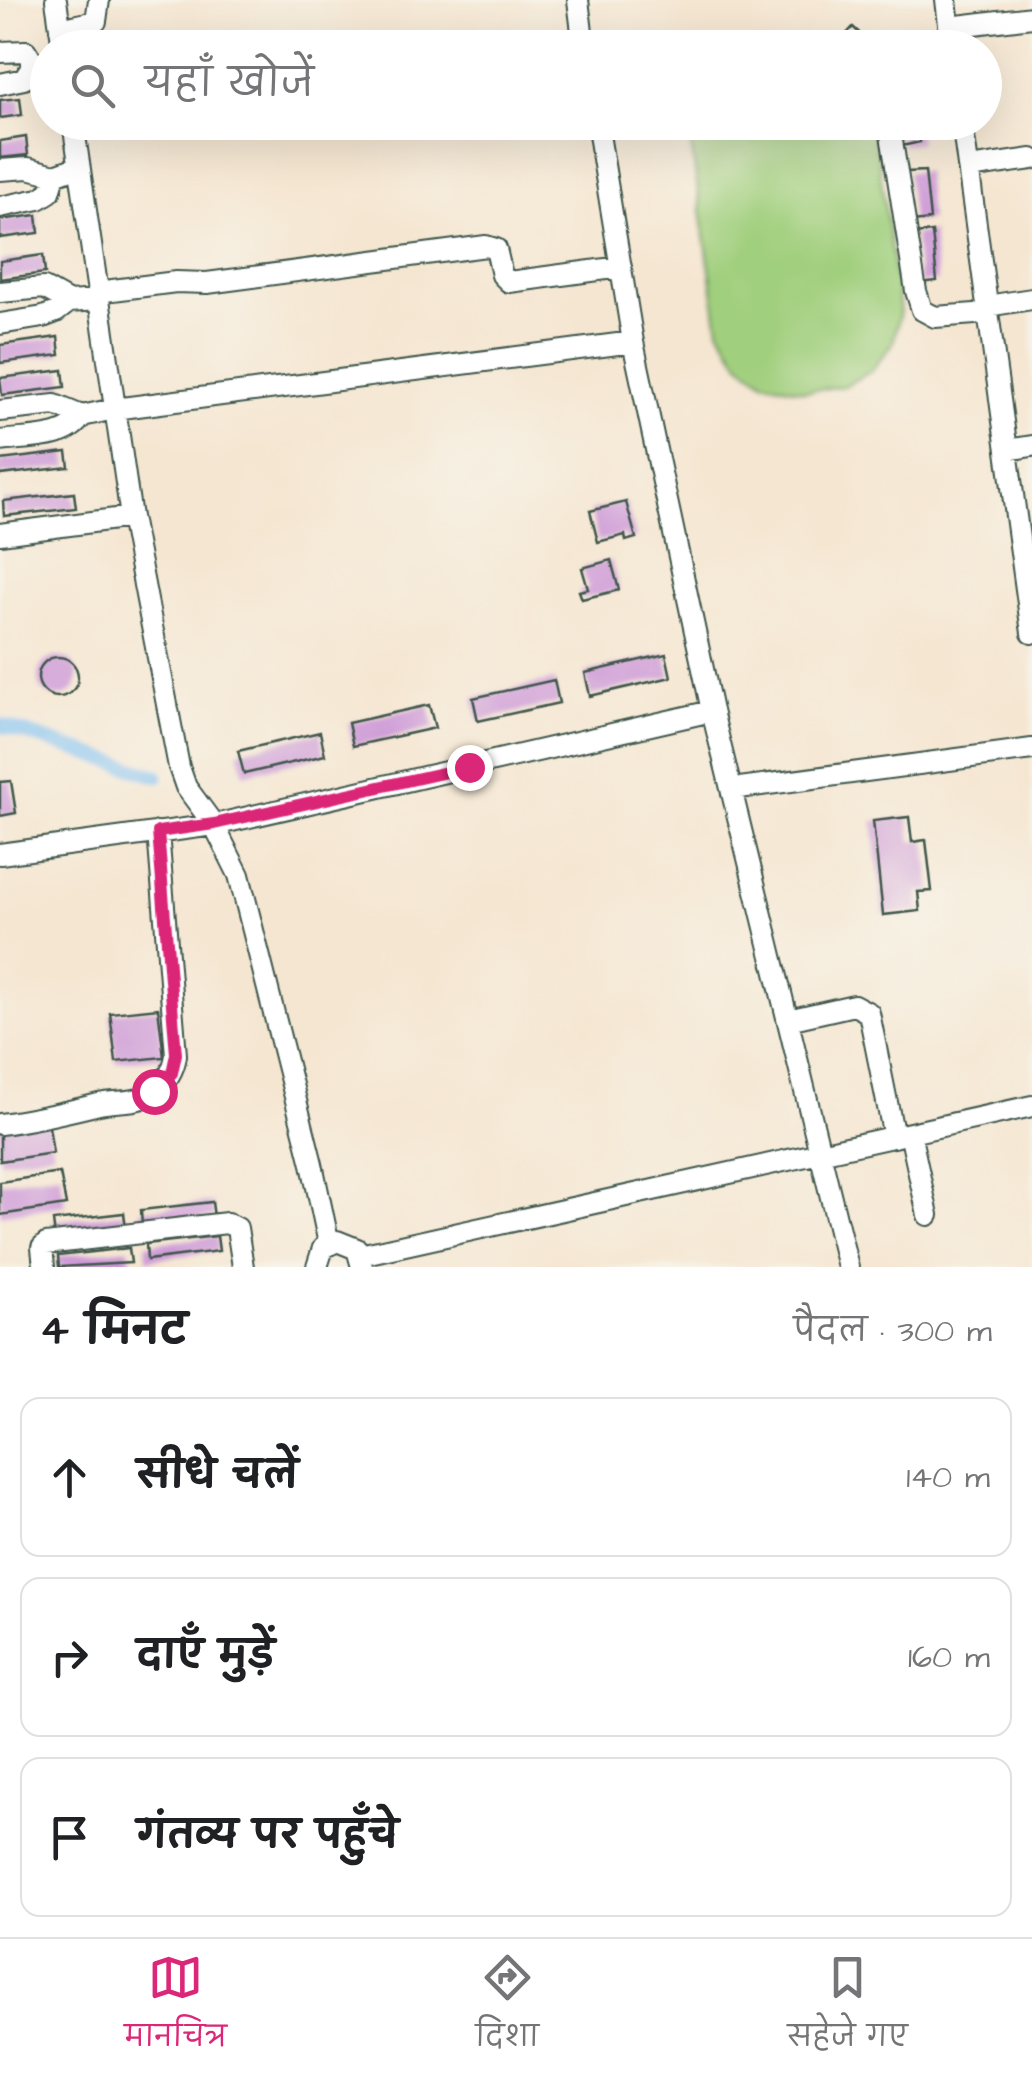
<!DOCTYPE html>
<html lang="hi">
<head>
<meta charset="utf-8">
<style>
  body { margin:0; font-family:"Architects Daughter","Playpen Sans Deva",sans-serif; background:#f6f6f6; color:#202124 }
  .stop { position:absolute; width:30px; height:30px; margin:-22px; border:8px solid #db2777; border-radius:50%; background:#fff }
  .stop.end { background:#db2777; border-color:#fff; box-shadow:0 2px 10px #0008 }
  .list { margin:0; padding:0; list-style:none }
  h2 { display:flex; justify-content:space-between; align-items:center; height:130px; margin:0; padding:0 40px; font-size:42px }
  h2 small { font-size:32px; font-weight:400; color:#757577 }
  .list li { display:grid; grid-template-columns:65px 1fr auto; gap:30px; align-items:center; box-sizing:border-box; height:160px; margin:0 20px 20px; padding:0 20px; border:2px solid #e0e0e0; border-radius:20px }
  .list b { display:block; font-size:38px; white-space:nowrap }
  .list em { font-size:32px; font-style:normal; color:#757577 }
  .icon { flex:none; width:55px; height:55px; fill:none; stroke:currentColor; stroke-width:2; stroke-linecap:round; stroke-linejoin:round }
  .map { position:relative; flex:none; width:1032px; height:1267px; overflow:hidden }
  .search { position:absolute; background:#fff; box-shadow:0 10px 40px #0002; left:30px; right:30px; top:30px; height:110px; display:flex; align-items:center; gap:25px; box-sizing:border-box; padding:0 35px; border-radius:55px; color:#757577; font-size:38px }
  .sheet { height:670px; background:#fff }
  nav { display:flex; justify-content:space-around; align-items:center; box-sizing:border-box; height:140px; border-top:2px solid #e0e0e0; background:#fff; font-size:28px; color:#757577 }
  nav a { display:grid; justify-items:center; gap:5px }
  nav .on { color:#db2777 }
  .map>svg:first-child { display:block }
  .green { fill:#a0cf7d; stroke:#608658; stroke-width:2.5 }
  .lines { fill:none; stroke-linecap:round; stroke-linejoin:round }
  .canal { stroke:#7cbff2; stroke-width:14 }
  .building { fill:#cd99d7 }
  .minor-casing { stroke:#3f564c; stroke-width:24 }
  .minor { stroke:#fff; stroke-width:20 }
  .route { stroke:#db2777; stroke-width:12 }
</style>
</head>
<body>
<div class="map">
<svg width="1032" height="1267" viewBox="0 0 1032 1267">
  <rect width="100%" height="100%" fill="#f7f3e8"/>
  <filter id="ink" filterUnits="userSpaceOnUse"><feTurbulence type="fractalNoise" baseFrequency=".01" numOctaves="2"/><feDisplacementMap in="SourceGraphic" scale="20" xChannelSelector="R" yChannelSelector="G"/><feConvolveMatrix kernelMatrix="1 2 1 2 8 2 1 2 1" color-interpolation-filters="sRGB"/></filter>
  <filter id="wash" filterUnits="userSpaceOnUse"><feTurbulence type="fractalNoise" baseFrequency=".0048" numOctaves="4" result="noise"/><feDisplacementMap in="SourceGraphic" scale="40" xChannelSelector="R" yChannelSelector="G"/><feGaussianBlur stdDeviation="2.25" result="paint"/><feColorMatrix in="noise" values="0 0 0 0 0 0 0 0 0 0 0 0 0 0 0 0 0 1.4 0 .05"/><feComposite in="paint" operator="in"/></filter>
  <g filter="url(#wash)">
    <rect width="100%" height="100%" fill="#f5e6d1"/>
    <path class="green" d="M697,123H873L900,311L893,343L871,371L844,386L805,391L764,381L740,363L719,329L691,144Z"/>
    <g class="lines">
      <path class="canal" d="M0,725L157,776"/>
    </g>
    <g id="blocks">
      <path class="building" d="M853,27L875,48H848L841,40Z
        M20,98L22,115L0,118V100Z
        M897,122H916L920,142L902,146Z
        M26,137L28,155L0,158V141Z
        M925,171L930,220L912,222L907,172Z
        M37,215L39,233L0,238V220Z
        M932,232L937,281L919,283L914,234Z
        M43,255L45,273L0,279V261Z
        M58,337L60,355L0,363V345Z
        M63,370L65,387L2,395L0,378Z
        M67,452L69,467L0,475V460Z
        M74,493L76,508L4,516L3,501Z
        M626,502L636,538L626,541L625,535L598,542L590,511Z
        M611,560L619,590L582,599L579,591L588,589L582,568Z
        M666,654L671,677L590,696L585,673Z
        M38 677a20 20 0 1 1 40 0a20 20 0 1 1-40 0Z
        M554,680L559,703L478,721L473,698Z
        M429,705L435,728L353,746L348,723Z
        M320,732L325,755L244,774L238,751Z
        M11,781L16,813L0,816V782Z
        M909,817L912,842L926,840L932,891L918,892L920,911L883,915L873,821Z
        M158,1008L164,1057L116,1062L110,1013Z
        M48,1120L53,1153L0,1161V1128Z
        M60,1173L66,1205L0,1215V1182Z
        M212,1202L214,1217L142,1225L141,1210Z
        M124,1213L126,1229L55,1237L53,1221Z
        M217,1236L219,1251L147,1260L146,1244Z
        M129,1248L131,1263L59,1267L58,1256Z"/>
    </g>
  </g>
  <g filter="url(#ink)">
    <use href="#blocks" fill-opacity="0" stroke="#3f564c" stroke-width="2.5"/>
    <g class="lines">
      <defs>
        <path id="minor" d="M56,0L63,48
          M578,0L584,48
          M946,0L952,48
          M949,27L1032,17
          M60,29L96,21L99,0
          M0,52L26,51L34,64
          M0,84L24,79L34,64L48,62
          M73,122L131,517L179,767L186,787L214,825L239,875L312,1164L329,1244
          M597,122L633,342L712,711L848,1267
          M889,122L916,291L922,310L935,317L988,313
          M962,122L1032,633
          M969,168L1032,159
          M0,170L28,168L55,175L79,166
          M0,207L39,199L50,192L55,175
          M0,292L44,288L69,302
          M97,292L176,282L207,283L486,246L496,249L502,275L509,282L621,267
          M987,306L1032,299
          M0,324L43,317L56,312L69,302L98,300
          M0,411L55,405L82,416
          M0,441C27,437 67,441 82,416L114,409L633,342
          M1007,450L1032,446
          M0,534L131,517
          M732,789L1032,749
          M0,854L214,825L712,711
          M788,1020L854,1005L869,1013L894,1137
          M0,1124C34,1120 66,1112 99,1104C117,1100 136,1104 152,1093C166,1083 174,1071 176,1055L158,832
          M910,1133L928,1215
          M360,1255L1032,1106
          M44,1267L42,1248L46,1244L227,1223L237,1228L243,1267
          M317,1267L323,1248L337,1241L357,1249L362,1267"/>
      </defs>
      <use href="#minor" class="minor-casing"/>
      <use href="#minor" class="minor"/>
    </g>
  </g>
  <g class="lines" filter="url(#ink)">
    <path class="route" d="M154,1091L172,1073L176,1054L158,832L214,824L469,767"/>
  </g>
</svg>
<div class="stop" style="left:154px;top:1091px"></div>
<div class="stop end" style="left:469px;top:767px"></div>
<div class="search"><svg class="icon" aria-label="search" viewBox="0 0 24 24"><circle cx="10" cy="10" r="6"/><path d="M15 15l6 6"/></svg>यहाँ खोजें</div>
</div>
<section class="sheet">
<h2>4 मिनट<small>पैदल · 300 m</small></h2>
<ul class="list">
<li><svg class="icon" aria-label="ahead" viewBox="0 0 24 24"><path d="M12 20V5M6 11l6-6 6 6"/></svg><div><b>सीधे चलें</b></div><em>140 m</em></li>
<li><svg class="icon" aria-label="right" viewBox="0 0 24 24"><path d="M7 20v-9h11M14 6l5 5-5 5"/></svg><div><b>दाएँ मुड़ें</b></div><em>160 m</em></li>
<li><svg class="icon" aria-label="arrive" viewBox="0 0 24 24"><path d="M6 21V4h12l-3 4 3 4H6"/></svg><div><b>गंतव्य पर पहुँचे</b></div></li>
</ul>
</section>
<nav>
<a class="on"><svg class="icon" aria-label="map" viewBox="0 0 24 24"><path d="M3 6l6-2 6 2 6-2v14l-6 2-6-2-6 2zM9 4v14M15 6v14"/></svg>मानचित्र</a>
<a><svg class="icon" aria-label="directions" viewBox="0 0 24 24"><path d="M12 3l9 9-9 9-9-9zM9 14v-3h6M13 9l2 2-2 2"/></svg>दिशा</a>
<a><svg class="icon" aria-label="saved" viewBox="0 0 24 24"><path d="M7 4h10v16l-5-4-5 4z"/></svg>सहेजे गए</a>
</nav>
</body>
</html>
